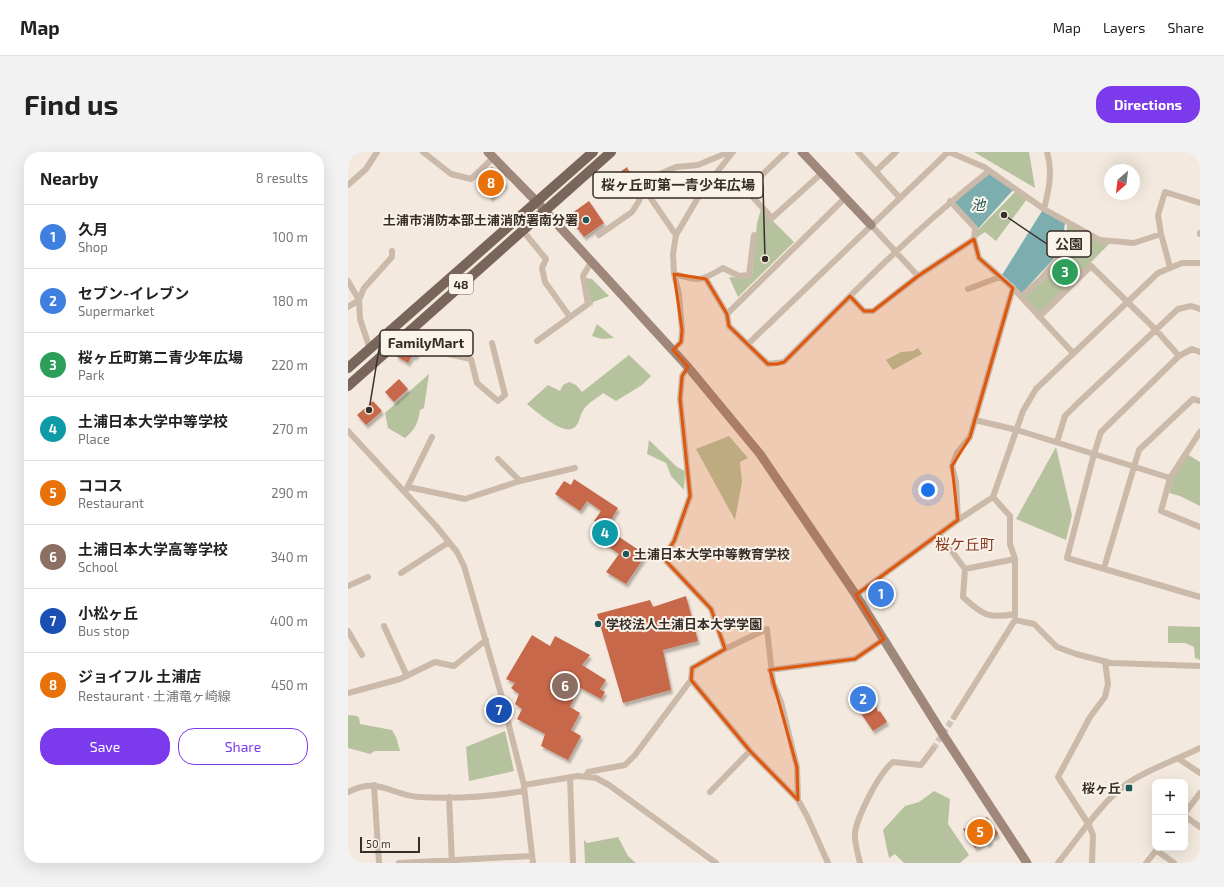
<!DOCTYPE html>
<html lang="en">
<head>
<meta charset="utf-8">
<style>
  body { margin:0; font-family:"Exo 2","Noto Sans JP",sans-serif; background:#f2f2f2; color:#222 }
  .controls { position:absolute; right:12px; bottom:12px; display:grid; overflow:hidden; border-radius:8px; box-shadow:0 4px 16px #0002 }
  .controls button { width:36px; height:36px; display:grid; place-items:center; padding:0; border:0; border-bottom:1px solid #e0e0e0; background:#fff; color:#222; font:20px sans-serif }
  .compass { position:absolute; left:756px; top:12px; width:36px; height:36px; border-radius:50%; background:#fff; box-shadow:0 4px 16px #0002; rotate:208deg }
  .scale { position:absolute; left:12px; bottom:10px; width:60px; box-sizing:border-box; padding-left:4px; border:2px solid #382e29; border-top:0; font-size:11px; line-height:14px; white-space:nowrap; color:#382e29; -webkit-text-stroke:3px #faf3ea; paint-order:stroke }
  .you { position:absolute; left:580px; top:338px; width:14px; height:14px; margin:-10px; border:3px solid #fff; border-radius:50%; background:#1a73e8; box-shadow:0 0 0 6px #1a73e833 }
  .badge { display:grid; place-items:center; width:26px; height:26px; border-radius:50%; background:#7c3aed; color:#fff; font-size:13px; font-weight:700 }
  .pin { position:absolute; translate:-50% -50%; border:2px solid #fff; box-shadow:0 1px 4px #0006 }
  .list { margin:0; padding:0; list-style:none }
  h2 { display:flex; justify-content:space-between; align-items:center; height:52px; margin:0; padding:0 16px; font-size:17px }
  h2 small { font-size:13px; font-weight:400; color:#767676 }
  .list li { display:grid; grid-template-columns:26px 1fr auto; gap:12px; align-items:center; box-sizing:border-box; height:64px; padding:0 16px; border-top:1px solid #e0e0e0 }
  .list b { display:block; font-size:15px; white-space:nowrap }
  .list p { margin:0; font-size:13px; white-space:nowrap; color:#767676 }
  .list em { font-size:13px; font-style:normal; color:#767676 }
  .actions { display:flex; gap:8px; padding:12px 16px }
  .actions a { flex:1; padding:9px 0; border:1px solid #7c3aed; border-radius:16px; text-align:center; font-size:14px; color:#7c3aed }
  .actions .main { background:#7c3aed; color:#fff }
  .map { position:relative; flex:none; width:852px; height:711px; overflow:hidden; border-radius:16px }
  header { display:flex; align-items:center; gap:24px; box-sizing:border-box; height:56px; padding:0 20px; background:#fff; border-bottom:1px solid #e0e0e0 }
  header strong { font-size:19px }
  nav { display:flex; gap:22px; margin-inline-start:auto; font-size:14px }
  .intro { display:flex; align-items:center; justify-content:space-between; box-sizing:border-box; height:96px; padding:0 24px }
  h1 { margin:0; font-size:28px }
  .button { padding:10px 18px; border-radius:16px; background:#7c3aed; color:#fff; font-size:14px; font-weight:700 }
  main { display:flex; gap:24px; padding:0 24px }
  aside { flex:1; background:#fff; border-radius:16px; box-shadow:0 4px 16px #0002 }
  .map>svg:first-child { display:block }
  .green { fill:#b6c29d }
  .water { fill:#7caeb0 }
  .building { fill:#c66748; filter:url(#shadow) }
  .lines { fill:none; stroke-linecap:round; stroke-linejoin:round }
  .street-tunnel { stroke:#cec4ba; stroke-width:6; stroke-dasharray:6 3; stroke-linecap:butt }
  .street { stroke:#cbb9a9; stroke-width:6 }
  .secondary { stroke:#9f887b; stroke-width:9 }
  .primary { stroke:#7a655a; stroke-width:10 }
  .marked { fill:#df570d; fill-opacity:0.2; stroke:#df570d; stroke-width:3; stroke-linejoin:round }
  .poi-dot { fill:#1e565a; stroke:#faf3ea; stroke-width:1.5 }
  .labels { text-anchor:middle; dominant-baseline:central; stroke-width:4; stroke-linejoin:round; paint-order:stroke }
  .shield { fill:#faf3ea; stroke:#726963; stroke-width:1 }
  .shield-label { font-size:12px; font-weight:bold; fill:#382e29 }
  .poi-label { font-size:13px; font-weight:bold; fill:#382e29; stroke:#faf3ea; text-anchor:end }
  .water-label { font-size:14px; font-style:italic; fill:#1e565a; stroke:#faf3ea }
  .quarter-label { font-size:15px; fill:#883a22; stroke:#faf3ea }
  .leader { fill:none; stroke:#382e29; stroke-width:1.5 }
  .callout-dot { fill:#382e29; stroke:#faf3ea; stroke-width:1.5 }
  .callout { fill:#faf3ea; stroke:#382e29; stroke-width:1.5 }
  .callout-label { font-size:14px; text-anchor:middle; font-weight:bold; fill:#382e29 }
</style>
</head>
<body>
<header>
<strong>Map</strong>
<nav><a>Map</a><a>Layers</a><a>Share</a></nav>
</header>
<div class="intro"><h1>Find us</h1><a class="button">Directions</a></div>
<main>
<aside>
<h2>Nearby<small>8 results</small></h2>
<ul class="list">
<li><span class="badge" style="background:#3f7fe0">1</span><div><b>久月</b><p>Shop</p></div><em>100 m</em></li>
<li><span class="badge" style="background:#3f7fe0">2</span><div><b>セブン-イレブン</b><p>Supermarket</p></div><em>180 m</em></li>
<li><span class="badge" style="background:#2e9e5b">3</span><div><b>桜ヶ丘町第二青少年広場</b><p>Park</p></div><em>220 m</em></li>
<li><span class="badge" style="background:#0f9aa8">4</span><div><b>土浦日本大学中等学校</b><p>Place</p></div><em>270 m</em></li>
<li><span class="badge" style="background:#e8710a">5</span><div><b>ココス</b><p>Restaurant</p></div><em>290 m</em></li>
<li><span class="badge" style="background:#8d6e63">6</span><div><b>土浦日本大学高等学校</b><p>School</p></div><em>340 m</em></li>
<li><span class="badge" style="background:#1a4fb4">7</span><div><b>小松ヶ丘</b><p>Bus stop</p></div><em>400 m</em></li>
<li><span class="badge" style="background:#e8710a">8</span><div><b>ジョイフル 土浦店</b><p>Restaurant · 土浦竜ヶ崎線</p></div><em>450 m</em></li>
</ul>
<div class="actions"><a class="main">Save</a><a>Share</a></div>
</aside>
<div class="map">
<svg width="852" height="711" viewBox="0 0 852 711">
  <defs>
    <filter id="shadow"><feDropShadow dx="2" dy="3.5" stdDeviation="1" flood-color="#0004"/></filter>
  </defs>
  <rect width="100%" height="100%" fill="#f3e9de"/>
  <path class="green" d="M626,0H681L687,36Z
    M668,39L679,47L648,89L637,80L628,86V80Z
    M413,57L446,90L390,145L381,125L394,126L404,123L409,71Z
    M719,73L762,91L692,162L676,145L695,129L718,103Z
    M238,126L244,127L261,144L245,150L244,156Z
    M249,172L266,186L254,187L244,184Z
    M570,196L574,202L545,218L538,208L553,200L565,199Z
    M281,203L303,224L294,233L268,249L255,241C249,246 240,251 236,257C232,262 232,269 228,274C218,287 188,259 179,252L200,233L212,239L215,233L221,230L228,233L234,240Z
    M81,222L76,256L72,258C70,271 67,278 57,286L40,276L37,261Z
    M381,284L400,306L392,310L394,330L387,368L348,297Z
    M301,288L329,315L337,319L336,338L323,324L318,311L299,302Z
    M708,295L724,363L718,388L668,367Z
    M839,302L852,310V354L832,344L821,341L825,326Z
    M820,474L852,475V508L847,506L846,495L837,491H820Z
    M0,563L9,564L11,566L12,572L44,578L48,585L52,599H27L22,602L0,596Z
    M157,579L166,619L121,629L118,595Z
    M586,639L602,647L600,672L621,703L612,711H556L547,702L541,706L535,678L557,654L571,650Z
    M270,685L280,704L288,711H237L236,688L239,691Z"/>
  <path class="water" d="M642,21L665,38L629,78L605,50Z
    M694,59L717,71L713,99L673,142L667,134L654,123Z"/>
  <path class="building" d="M144,15L158,32L143,46L128,30Z
    M279,15L285,28L276,34L268,23Z
    M241,49L256,71L236,85L220,64Z
    M57,196L70,200L67,205L64,204L60,211L48,204L50,199L54,201Z
    M51,227L60,237L46,250L37,240Z
    M25,249L34,259L18,273L9,263Z
    M226,327L270,356L258,376L298,403L278,432L258,420L271,402L250,387L251,384L245,378L249,371L246,369L253,359L239,349L232,359L207,342L216,329L223,333Z
    M534,431L544,448L533,453L522,436Z
    M338,444L350,489L315,498L323,538L275,551L249,462L302,448L305,455Z
    M184,483L202,494L207,484L242,503L234,513L258,528L252,537L257,540L253,547L231,535L222,555L232,561L223,578L233,584L220,608L193,594L197,582L169,567L174,557L167,552L171,542L163,536L167,531L158,527Z
    M517,535L528,551L527,552L530,560L532,559L539,570L525,579L502,545Z
    M639,665L650,681L649,684L642,686L643,689L639,693L638,690L627,696L615,677Z"/>
  <g class="lines">
    <path class="street-tunnel" d="M585,597L606,565"/>
    <path class="street" d="M75,0L103,22L123,27L145,6
      M438,0L398,38L424,66L474,21
      M510,0L552,46
      M601,0L636,15L696,57L752,88L786,91L813,82L822,115
      M528,19L548,0
      M0,33L18,17L29,0
      M295,35L328,83
      M497,46L379,162L381,174L420,212L436,210C502,144 567,77 641,19
      M602,49L627,76L626,87L631,106L665,136L725,201
      M696,57C701,37 705,20 699,0
      M523,73L570,124
      M175,79L198,107L194,116L197,130L222,165
      M852,81V82
      M813,82L810,63L817,40L852,51
      M251,83L284,60L291,49L298,28L328,15L350,13L381,0
      M326,122C352,129 352,130 375,116L391,124L401,123L406,83
      M358,127L379,162
      M0,129L11,148L12,167L22,197
      M620,137L652,125
      M502,144L516,159H525L570,124L626,87
      M673,145L693,127L715,101
      M0,155L11,148L16,136L44,105V99
      M691,165L743,114L808,178L831,204
      M44,177L59,193L123,207L129,231L150,249L157,243L144,191
      M189,189L240,152L235,124L243,110
      M401,191L600,0
      M325,198L333,190L334,178L331,142L326,122L325,102L328,83L354,39L385,0
      M340,215L334,224L332,247L342,344L326,389L315,406L363,457L377,497
      M627,268L669,278L746,302L753,280L831,204L844,197L852,200
      M0,279L88,374L109,400L116,414L153,542L176,633L230,624L248,626L261,633L368,711
      M709,290L717,264L730,251L830,157L843,154L852,157
      M150,307L172,329
      M822,326L852,280
      M60,335L117,347L172,329L227,316
      M58,338L84,285
      M645,345L662,364V392L667,407V464
      M610,368L608,330L604,314L609,301L622,285L665,136
      M852,375L813,359L822,326L746,302L719,406L852,445
      M591,382L617,417L615,445C635,463 640,467 667,462
      M756,416L791,298L845,247L852,249
      M617,417L667,407
      M53,421L101,390
      M0,434L20,425
      M508,443L610,368L645,345L675,259L688,237L810,121L834,111H852
      M36,474L59,524
      M0,479L14,503
      M422,518L507,507L536,487
      M343,528L402,599L450,648L459,664L480,711
      M0,541L52,527L87,510L106,514L138,488
      M606,565L667,468L686,472L709,495L728,502L763,511L852,514
      M831,607L852,621
      M238,624L240,620L245,619L277,613L287,603L343,528L344,516L377,497L419,477L425,531L433,550L449,615L450,648
      M222,625L225,711
      M26,633L31,711
      M176,635L185,711
      M0,640C31,624 42,643 71,645C106,647 141,645 175,639
      M362,640L402,599
      M101,645L104,711
      M837,661L852,641
      M837,664L852,675
      M808,698L826,711
      M51,711L183,704
      M512,711C510,702 506,690 507,680C510,663 531,621 545,610L573,613L585,597
      M710,711C731,685 753,650 780,631C802,616 829,608 852,596
      M744,711L745,683L741,673L710,625L742,565L757,545L760,532L757,509
      M798,711L810,696"/>
    <path class="secondary" d="M140,0L188,49L340,215L412,302L508,443L596,584L679,711
      M454,0L523,73"/>
    <path class="primary" d="M0,216L245,0
      M0,234L263,0"/>
  </g>
  <path class="marked" d="M626,87L631,106L665,136L622,285L604,314L610,368L508,443L536,487L507,507L422,518L449,615L450,648L402,599L343,528L344,516L377,497L363,457L315,406L326,389L342,344L332,247L334,224L340,215L325,198L333,190L334,178L326,122L358,127L379,162L381,174L420,212H429L436,210L502,144L516,159H525L570,124Z"/>
  <g class="poi-dot">
    <circle cx="238" cy="68" r="4"/>
    <circle cx="278" cy="402" r="4"/>
    <circle cx="250" cy="472" r="4"/>
    <rect x="777" y="632" width="8" height="8" rx="2"/>
  </g>
  <g class="labels">
    <rect class="shield" x="101" y="122" width="24" height="20" rx="3"/>
    <g class="shield-label">
      <text x="113" y="132">48</text>
    </g>
    <g class="poi-label">
      <text x="230" y="68">土浦市消防本部土浦消防署南分署</text>
      <text x="286" y="402" text-anchor="start">土浦日本大学中等教育学校</text>
      <text x="258" y="472" text-anchor="start">学校法人土浦日本大学学園</text>
      <text x="773" y="636">桜ヶ丘</text>
    </g>
    <g class="water-label">
      <text x="630" y="52">池</text>
    </g>
    <g class="quarter-label">
      <text x="617" y="392">桜ケ丘町</text>
    </g>
  </g>
  <path class="leader" d="M417 107L415 33M656 63L699 92M21 258L32 191"/>
  <g class="callout-dot">
    <circle cx="417" cy="107" r="4"/>
    <circle cx="656" cy="63" r="4"/>
    <circle cx="21" cy="258" r="4"/>
  </g>
  <g class="callout">
    <rect x="245" y="20" width="170" height="26" rx="4"/>
    <rect x="699" y="79" width="44" height="26" rx="4"/>
    <rect x="32" y="178" width="93" height="26" rx="4"/>
  </g>
  <g class="callout-label">
    <text x="330" y="38">桜ヶ丘町第一青少年広場</text>
    <text x="721" y="97">公園</text>
    <text x="78" y="196">FamilyMart</text>
  </g>
</svg>
<div class="controls">
<button>+</button>
<button>−</button>
</div>
<svg class="compass" viewBox="-18 -18 36 36"><path d="M0-13l5 13h-10z" fill="#e53935"/><path d="M0 13l5-13h-10z" fill="#767676"/></svg>
<div class="scale">50 m</div>
<div class="you"></div>
<div class="pin badge" style="left:533px;top:442px;background:#3f7fe0">1</div>
<div class="pin badge" style="left:515px;top:547px;background:#3f7fe0">2</div>
<div class="pin badge" style="left:717px;top:120px;background:#2e9e5b">3</div>
<div class="pin badge" style="left:257px;top:381px;background:#0f9aa8">4</div>
<div class="pin badge" style="left:632px;top:680px;background:#e8710a">5</div>
<div class="pin badge" style="left:217px;top:534px;background:#8d6e63">6</div>
<div class="pin badge" style="left:151px;top:558px;background:#1a4fb4">7</div>
<div class="pin badge" style="left:143px;top:31px;background:#e8710a">8</div>
</div>
</main>
</body>
</html>
